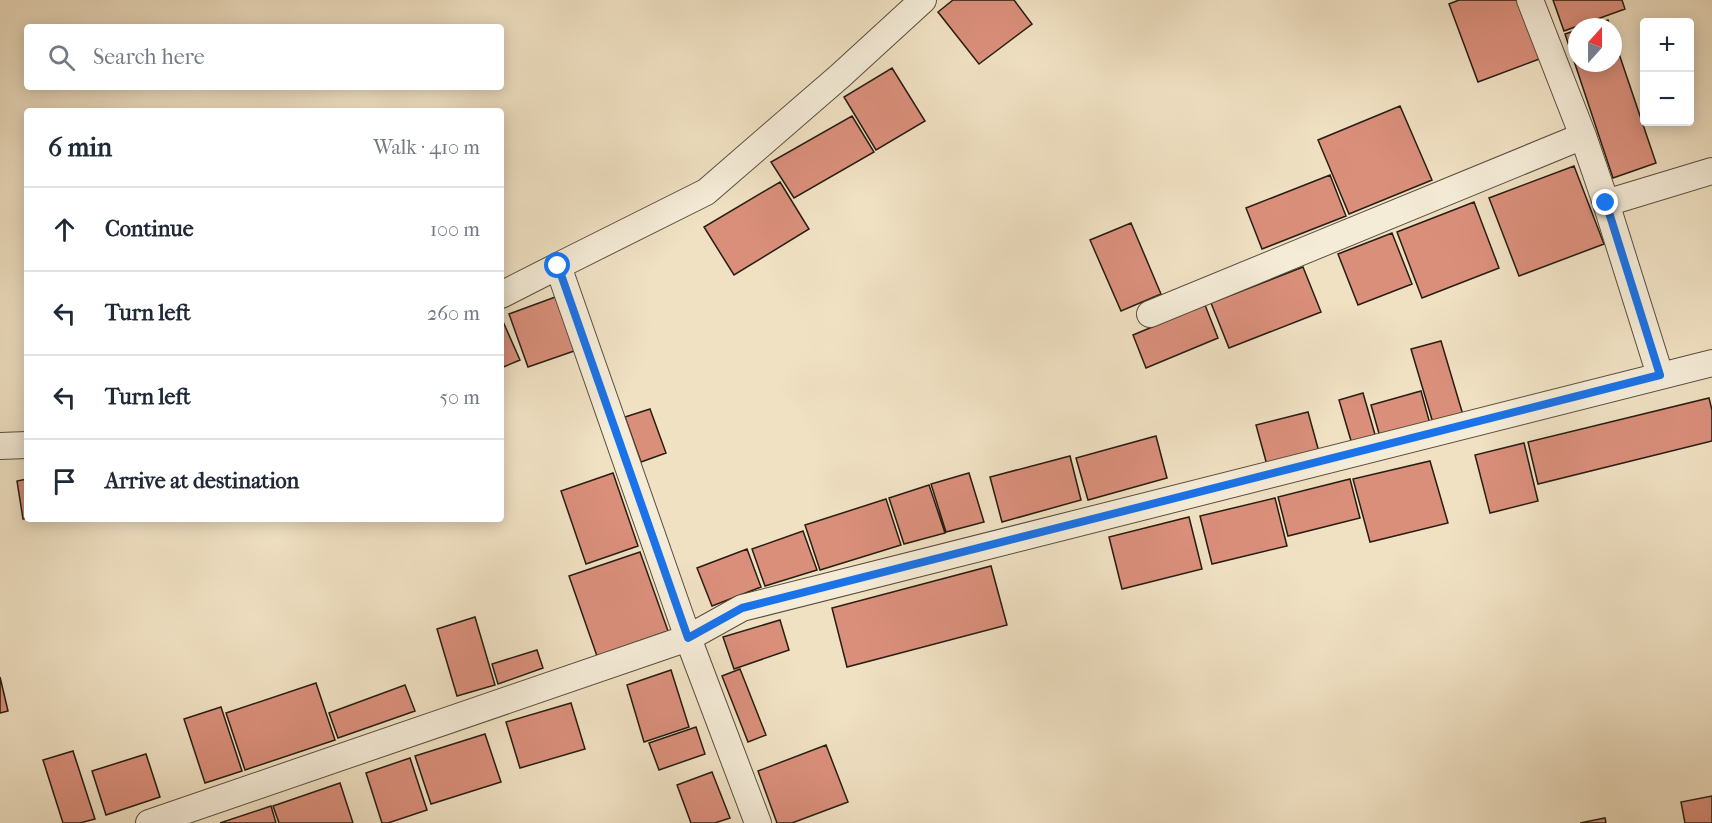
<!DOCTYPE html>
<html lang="en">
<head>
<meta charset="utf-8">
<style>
  body { margin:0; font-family:"IM FELL French Canon",serif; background:#f6f6f7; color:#1f2937 }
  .controls { position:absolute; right:18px; top:18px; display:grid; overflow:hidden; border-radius:6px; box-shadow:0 3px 15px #0003 }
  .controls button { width:54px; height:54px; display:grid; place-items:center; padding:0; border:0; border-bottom:2px solid #e0e1e3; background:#fff; color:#1f2937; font:30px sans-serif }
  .compass { position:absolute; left:1568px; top:18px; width:54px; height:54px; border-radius:50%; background:#fff; box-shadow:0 3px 15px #0003; rotate:21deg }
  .stop { position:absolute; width:18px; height:18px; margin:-14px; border:4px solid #1a73e8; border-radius:50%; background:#fff }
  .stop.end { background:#1a73e8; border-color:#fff; box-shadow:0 2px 6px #0008 }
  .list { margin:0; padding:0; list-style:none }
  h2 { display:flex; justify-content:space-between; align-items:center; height:78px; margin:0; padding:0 24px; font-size:26px }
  h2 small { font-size:20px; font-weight:400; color:#747a83 }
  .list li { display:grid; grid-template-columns:39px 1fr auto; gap:18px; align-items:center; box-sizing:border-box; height:84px; padding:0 24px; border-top:2px solid #e0e1e3 }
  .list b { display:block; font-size:22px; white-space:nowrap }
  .list em { font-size:20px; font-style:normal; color:#747a83 }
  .icon { flex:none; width:33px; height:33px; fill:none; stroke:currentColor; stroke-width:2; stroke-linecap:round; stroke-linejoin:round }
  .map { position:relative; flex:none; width:1712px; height:823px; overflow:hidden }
  .search { position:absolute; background:#fff; box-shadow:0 3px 15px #0003; left:24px; top:24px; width:480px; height:66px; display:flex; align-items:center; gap:15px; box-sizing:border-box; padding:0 21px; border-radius:6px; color:#747a83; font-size:22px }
  .panel { position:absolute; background:#fff; box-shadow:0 3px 15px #0003; left:24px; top:108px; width:480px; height:414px; border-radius:6px }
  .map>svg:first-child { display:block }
  .building { fill:#da8f7b; stroke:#271d12; stroke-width:1.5 }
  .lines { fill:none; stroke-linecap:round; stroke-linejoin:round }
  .street-casing { stroke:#594e3e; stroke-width:28 }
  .street { stroke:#f5ecd8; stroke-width:26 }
  .route { stroke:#1a73e8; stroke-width:8 }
</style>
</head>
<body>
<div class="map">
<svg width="1712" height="823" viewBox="0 0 1712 823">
  <rect width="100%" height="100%" fill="#f0e1c3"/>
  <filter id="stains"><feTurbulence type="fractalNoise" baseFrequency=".00333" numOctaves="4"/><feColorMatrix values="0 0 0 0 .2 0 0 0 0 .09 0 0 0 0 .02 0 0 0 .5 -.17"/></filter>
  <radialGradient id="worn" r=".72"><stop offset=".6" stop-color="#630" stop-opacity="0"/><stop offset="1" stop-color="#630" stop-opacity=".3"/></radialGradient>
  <path class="building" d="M953,0H1014L1032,24L979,64L938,12Z
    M1459,0H1521L1542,58L1478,82L1449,4Z
    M1553,0H1622L1625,9L1564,31Z
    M1608,20L1610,27H1587Z
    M1577,30V63H1613V36L1656,163L1613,178L1565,34Z
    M892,68L925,121L876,150L844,97Z
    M1400,106L1432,180L1349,214L1318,140Z
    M852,116L874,152L794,198L771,162Z
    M1574,166L1604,244L1519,276L1489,198Z
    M1330,175L1346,216L1262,249L1246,208Z
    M780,182L809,229L734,275L704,227Z
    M1474,202L1499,268L1422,298L1397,232Z
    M1131,223L1161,294L1121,311L1090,240Z
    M1392,233L1412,284L1358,305L1338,254Z
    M1303,267L1321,312L1229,348L1211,303Z
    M558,296L577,350L528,367L509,314Z
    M1205,305L1218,338L1146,368L1133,335Z
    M501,317L520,360L501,368Z
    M1441,341L1463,415L1433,423L1411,349Z
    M1421,391L1430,424L1380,437L1371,405Z
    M1363,393L1376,438L1352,444L1339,400Z
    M1709,398L1712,410V441L1538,484L1528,442Z
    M650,409L666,453L641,462L625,417Z
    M1308,412L1319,452L1267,465L1256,425Z
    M1156,436L1167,478L1088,500L1076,458Z
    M1524,443L1538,501L1490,513L1475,455Z
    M1070,456L1081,500L1002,522L990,477Z
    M1430,461L1448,523L1370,542L1353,479Z
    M613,473L638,546L586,564L561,491Z
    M969,473L984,522L946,532L931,484Z
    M27,479V518L23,519L17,481Z
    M1350,479L1360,518L1288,536L1278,497Z
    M929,485L945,533L904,544L889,498Z
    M1275,498L1287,546L1212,564L1200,516Z
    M886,499L901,545L820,570L805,525Z
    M1189,517L1202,569L1122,589L1109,537Z
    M803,531L817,570L765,586L752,549Z
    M747,549L761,587L712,606L697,568Z
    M640,552L668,631L597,656L569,576Z
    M991,566L1007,625L847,667L832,608Z
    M475,617L495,685L457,696L437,629Z
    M780,620L789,650L734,669L723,637Z
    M537,650L543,668L498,684L492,664Z
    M740,669L766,735L748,742L722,676Z
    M671,670L689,727L644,742L627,685Z
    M0,677L8,711L0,713Z
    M316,683L335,740L245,770L226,713Z
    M405,685L415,711L338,738L329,713Z
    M571,703L585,749L520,768L506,722Z
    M221,707L242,771L205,783L184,719Z
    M696,727L705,754L659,770L649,743Z
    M485,734L501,782L431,804L415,756Z
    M826,745L848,802L792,823H777L758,771Z
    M73,751L95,819L80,823H63L43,760Z
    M146,754L160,797L106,815L92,771Z
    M410,758L427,810L388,823H382L366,773Z
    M712,772L730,818L715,823H691L677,785Z
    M340,783L353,823H279L273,806Z
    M1712,796V823H1685L1681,802Z
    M271,806L276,823H220Z
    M1605,818L1606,823H1580Z"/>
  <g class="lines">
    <defs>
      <path id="street" d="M1530,0L1583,136L1606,203L1660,375
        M1606,203L1712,171
        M501,295L558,266
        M1150,314L1583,136
        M0,446L27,445
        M149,823L688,638L742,608L1712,363
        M758,823L688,638L558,266L706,192L840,76L923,0"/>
    </defs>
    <use href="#street" class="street-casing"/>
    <use href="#street" class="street"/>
  </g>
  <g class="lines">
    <path class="route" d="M558,266L688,638L742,608L1660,375L1606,203"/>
  </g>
  <rect width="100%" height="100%" filter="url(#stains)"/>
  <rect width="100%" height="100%" fill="url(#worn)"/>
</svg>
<div class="controls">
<button>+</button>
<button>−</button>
</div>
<svg class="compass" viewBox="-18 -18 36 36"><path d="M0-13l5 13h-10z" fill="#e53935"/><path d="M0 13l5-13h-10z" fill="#747a83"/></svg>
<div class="stop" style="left:558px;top:266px"></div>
<div class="stop end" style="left:1606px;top:203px"></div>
<div class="search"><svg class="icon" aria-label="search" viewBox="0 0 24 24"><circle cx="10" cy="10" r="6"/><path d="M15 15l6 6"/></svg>Search here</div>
<section class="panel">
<h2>6 min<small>Walk · 410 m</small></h2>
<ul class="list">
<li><svg class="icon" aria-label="ahead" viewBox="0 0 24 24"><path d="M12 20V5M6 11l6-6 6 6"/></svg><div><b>Continue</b></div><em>100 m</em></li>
<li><svg class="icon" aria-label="left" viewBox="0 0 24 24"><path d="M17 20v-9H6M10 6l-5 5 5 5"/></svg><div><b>Turn left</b></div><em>260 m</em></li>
<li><svg class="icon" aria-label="left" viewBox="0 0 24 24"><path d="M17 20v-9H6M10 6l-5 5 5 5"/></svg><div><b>Turn left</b></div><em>50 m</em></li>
<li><svg class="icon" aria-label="arrive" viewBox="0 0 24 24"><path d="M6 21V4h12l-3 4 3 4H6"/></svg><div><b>Arrive at destination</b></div></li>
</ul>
</section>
</div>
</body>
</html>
